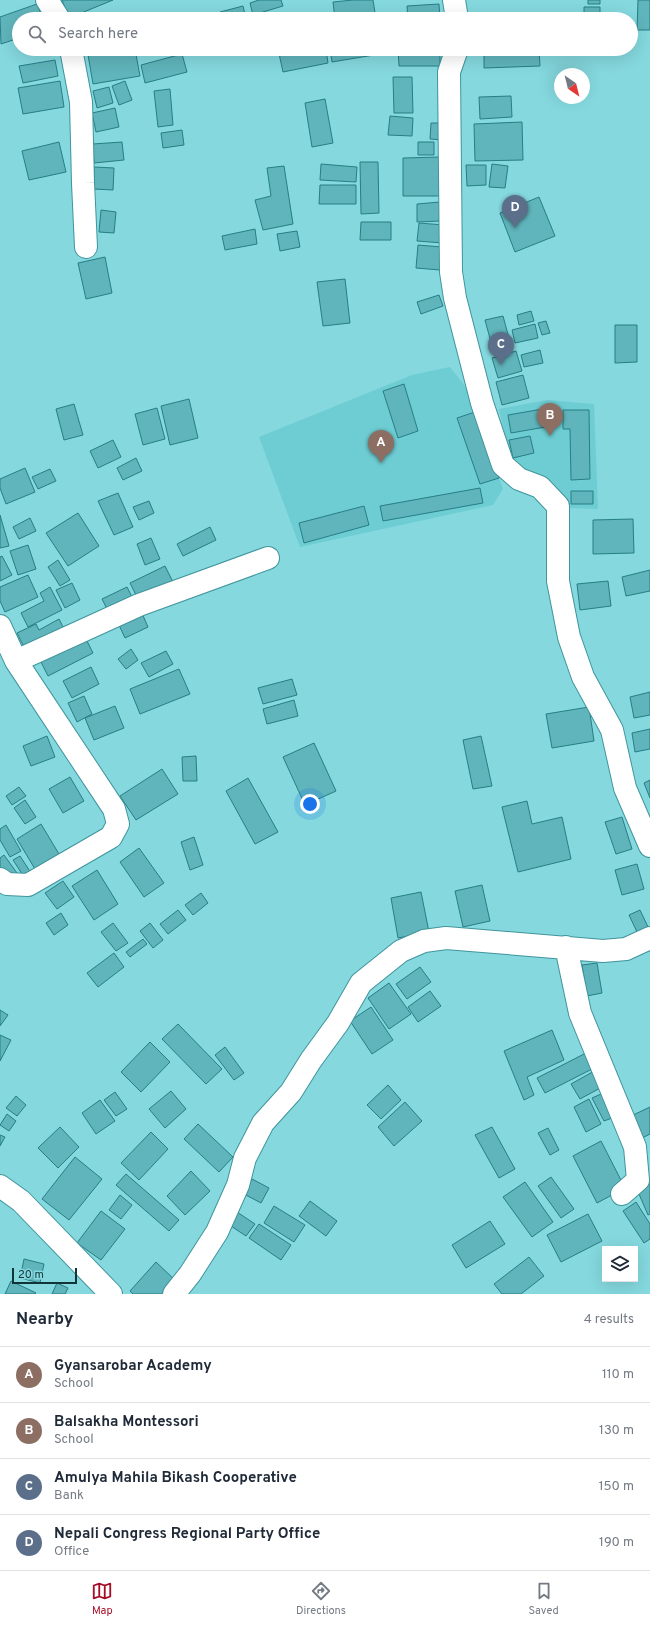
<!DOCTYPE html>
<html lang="en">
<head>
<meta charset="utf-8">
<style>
  body { margin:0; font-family:Overpass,sans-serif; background:#f2f2f3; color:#1f2937 }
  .controls { position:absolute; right:12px; bottom:12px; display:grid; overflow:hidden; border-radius:0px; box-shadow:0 4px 16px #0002 }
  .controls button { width:36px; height:36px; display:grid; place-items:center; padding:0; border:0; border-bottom:1px solid #e0e1e3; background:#fff; color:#1f2937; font:20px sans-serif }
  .compass { position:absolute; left:554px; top:68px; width:36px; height:36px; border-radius:50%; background:#fff; box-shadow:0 4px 16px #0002; rotate:145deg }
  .scale { position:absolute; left:12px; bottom:10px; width:65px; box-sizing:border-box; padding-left:4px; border:2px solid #103437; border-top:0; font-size:11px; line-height:14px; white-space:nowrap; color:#103437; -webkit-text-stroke:3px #84d8de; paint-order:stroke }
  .you { position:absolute; left:310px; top:804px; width:14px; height:14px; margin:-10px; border:3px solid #fff; border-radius:50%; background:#1a73e8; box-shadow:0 0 0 6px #1a73e833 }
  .badge { display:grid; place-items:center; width:26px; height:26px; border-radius:50%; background:#a60d25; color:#fff; font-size:13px; font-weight:700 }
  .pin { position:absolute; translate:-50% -33px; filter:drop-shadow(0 1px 2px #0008) }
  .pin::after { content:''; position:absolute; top:21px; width:14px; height:12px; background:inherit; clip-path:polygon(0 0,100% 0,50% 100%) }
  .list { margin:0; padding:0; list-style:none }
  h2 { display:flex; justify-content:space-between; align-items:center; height:52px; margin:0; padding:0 16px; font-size:17px }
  h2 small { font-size:13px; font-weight:400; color:#747a83 }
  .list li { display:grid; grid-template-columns:26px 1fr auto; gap:12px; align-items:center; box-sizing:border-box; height:56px; padding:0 16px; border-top:1px solid #e0e1e3 }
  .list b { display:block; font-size:15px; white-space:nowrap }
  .list p { margin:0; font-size:13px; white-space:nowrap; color:#747a83 }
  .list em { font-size:13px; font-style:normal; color:#747a83 }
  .icon { flex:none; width:22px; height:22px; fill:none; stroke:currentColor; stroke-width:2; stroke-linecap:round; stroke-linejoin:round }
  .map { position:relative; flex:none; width:650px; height:1294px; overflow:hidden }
  .search { position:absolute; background:#fff; box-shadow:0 4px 16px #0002; left:12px; right:12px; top:12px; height:44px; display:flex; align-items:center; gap:10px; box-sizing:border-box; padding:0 14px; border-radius:22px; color:#747a83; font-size:15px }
  .sheet { height:276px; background:#fff }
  nav { display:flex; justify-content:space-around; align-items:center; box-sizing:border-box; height:56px; border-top:1px solid #e0e1e3; background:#fff; font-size:11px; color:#747a83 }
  nav a { display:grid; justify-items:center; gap:2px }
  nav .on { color:#a60d25 }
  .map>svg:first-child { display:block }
  .built { fill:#6ecdd3 }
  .building { fill:#60b4bb; stroke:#257f85 }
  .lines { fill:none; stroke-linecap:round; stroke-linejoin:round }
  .minor-casing { stroke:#40959c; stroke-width:24 }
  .tertiary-casing { stroke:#40959c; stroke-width:24 }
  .minor { stroke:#fff; stroke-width:22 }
  .tertiary { stroke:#fff; stroke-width:22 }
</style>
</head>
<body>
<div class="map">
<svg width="650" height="1294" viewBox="0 0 650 1294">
  <rect width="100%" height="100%" fill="#84d8de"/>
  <path class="built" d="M450,367L472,395L475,412L503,489L493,505L300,547L259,437L412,375Z
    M547,400L594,404L598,509L568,508L559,490L539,482L511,463L499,409Z"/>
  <path class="building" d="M62,0H113L69,18Z
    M259,0H281L283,6L253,15L250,3Z
    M353,0H373L376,19H335L333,2Z
    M588,0H600V4H588Z
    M638,0H650V30H637Z
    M37,4L43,19H19V38L1,44L0,17Z
    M439,4L440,19H408L407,6Z
    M243,6L246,19H222L220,12Z
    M584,7H600V19H584Z
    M87,49H135L140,76L93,84Z
    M278,49H326L328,63L283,72Z
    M330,49H379L380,54L332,62Z
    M398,49H440V66H399Z
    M539,49L540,66L484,68V50Z
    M182,54L187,72L145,83L141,65Z
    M55,60L58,76L23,83L19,66Z
    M393,77H412L413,113H394Z
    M60,81L64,107L23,114L18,88Z
    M125,81L132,100L119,105L112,86Z
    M109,87L113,103L97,108L93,91Z
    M170,89L173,125L158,127L154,91Z
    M511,96L512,117L480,119L479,97Z
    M325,99L333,143L312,147L305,103Z
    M115,108L119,127L96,132L92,113Z
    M390,116L413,118L412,136L388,135Z
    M522,122L523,160L475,161L474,124Z
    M431,123H443V140L430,139Z
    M182,130L184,145L163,148L161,133Z
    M59,142L66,172L29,180L22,151Z
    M122,142L124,160L94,163L93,144Z
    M418,142H434V155H418Z
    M440,157L441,196H403V158Z
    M360,162H378L379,213L361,214Z
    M321,164L357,167L356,182L320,180Z
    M492,164L508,166L505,188L489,187Z
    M466,165H486V185L467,186Z
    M284,166L293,224L263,230L255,200L271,196L267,168Z
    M94,167L114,168L113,190L94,189Z
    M320,185H356V204H319Z
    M539,197L555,236L515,252L500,213Z
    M440,202L441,221L417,222V204Z
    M101,210L116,212L114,233L99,232Z
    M361,222H391V240H360Z
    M419,223L444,225L443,243L417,241Z
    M255,229L257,244L225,250L222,236Z
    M297,231L300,247L280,251L277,234Z
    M418,245L442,247L440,270L416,268Z
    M105,257L112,293L86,299L78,263Z
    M345,279L350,323L323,326L317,282Z
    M439,295L443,306L421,314L417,302Z
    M531,311L534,321L519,325L517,315Z
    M503,316L510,342L492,346L485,320Z
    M546,321L550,333L542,335L538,323Z
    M535,324L538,338L515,343L512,330Z
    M615,325H637V362L615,363Z
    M540,350L543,363L524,367L521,355Z
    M516,351L522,371L498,378L492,358Z
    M523,375L529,398L502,405L496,382Z
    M404,384L418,431L398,438L383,391Z
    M189,399L198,438L170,445L161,406Z
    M74,404L83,435L64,440L56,409Z
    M554,407L557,425L511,433L508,415Z
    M157,408L165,439L143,445L135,414Z
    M563,410H589L590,479L571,480L570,429H563Z
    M475,412L499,478L480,484L457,418Z
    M530,436L534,453L513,458L509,440Z
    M113,440L121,457L98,468L90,451Z
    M136,458L142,471L123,480L117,468Z
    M25,468L35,492L6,504L0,488V479Z
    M50,469L56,481L38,489L32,477Z
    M480,488L483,503L383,521L380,506Z
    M571,491H593V504H571Z
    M118,493L133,527L114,535L98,501Z
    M149,501L154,513L139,520L133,507Z
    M364,506L369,525L304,543L299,523Z
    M78,513L99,546L68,566L46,533Z
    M0,515L9,546L0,548Z
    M30,518L36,531L19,539L13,527Z
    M633,519L634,553L593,554V520Z
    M210,527L216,540L183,556L177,544Z
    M151,538L160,559L145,565L137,544Z
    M28,545L36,569L18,575L10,551Z
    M2,556L12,575L0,581V557Z
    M58,560L70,580L60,586L48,567Z
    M165,566L174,584L139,601L130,583Z
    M650,570V591L626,596L622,577Z
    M28,575L38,597L5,612L0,601V587Z
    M608,581L611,606L580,610L577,584Z
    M72,583L80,600L65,608L56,590Z
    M50,587L62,610L28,627L21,613L44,601L40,593Z
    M127,587L134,601L109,613L102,599Z
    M141,611L148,627L125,638L118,623Z
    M59,619L66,633L27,653L17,633L36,624L39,630Z
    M84,635L93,653L48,676L39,658Z
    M131,649L138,660L126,669L118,659Z
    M166,651L173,664L149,677L141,663Z
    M91,667L99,684L72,698L63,681Z
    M179,669L190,694L140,714L130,689Z
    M292,679L297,695L263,704L258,688Z
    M650,692V715L634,718L630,697Z
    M84,696L92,714L77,722L68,703Z
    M294,700L298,716L267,724L263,709Z
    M115,706L124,728L94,740L85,718Z
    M589,707L594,741L552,748L546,714Z
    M650,729V749L635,752L632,733Z
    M47,736L55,757L31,766L23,746Z
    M481,736L492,786L473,789L463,740Z
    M314,743L336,791L305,805L283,757Z
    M196,756L197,781H183L182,757Z
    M162,769L178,794L136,820L120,796Z
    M70,777L84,801L63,813L49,789Z
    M248,778L278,832L255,844L226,791Z
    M650,780V798L644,783Z
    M19,787L26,796L12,805L6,796Z
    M25,800L36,817L25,824L14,808Z
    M527,801L532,824L562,817L571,859L518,872L502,807Z
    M622,817L632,849L616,854L605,822Z
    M41,824L59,854L35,869L17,839Z
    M6,825L21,851L10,857L0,840V829Z
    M194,837L203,865L190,870L181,842Z
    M139,848L164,883L144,897L120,862Z
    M4,855L17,873L7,880L0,869V858Z
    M20,856L33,876L26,880L13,860Z
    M637,864L644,889L622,895L615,870Z
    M97,870L118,904L94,920L72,886Z
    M63,881L74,897L57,909L45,893Z
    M482,885L490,921L463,927L455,891Z
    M421,892L429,932L398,938L391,898Z
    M201,893L208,903L193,915L185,905Z
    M178,910L186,920L168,934L160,924Z
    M640,910L648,927L637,932L629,915Z
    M61,913L68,925L54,935L46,923Z
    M113,923L128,943L116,951L101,932Z
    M150,923L163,940L153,948L140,931Z
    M143,939L147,944L130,957L126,952Z
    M114,953L124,967L98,987L87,973Z
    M597,963L602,993L587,996L582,965Z
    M420,967L431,982L407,999L396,984Z
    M389,983L411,1014L389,1029L368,998Z
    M430,991L441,1006L418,1022L408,1007Z
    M371,1007L393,1040L372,1054L350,1021Z
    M0,1010L8,1015L0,1026Z
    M178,1024L222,1069L206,1084L162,1039Z
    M552,1030L564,1060L527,1077L534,1095L524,1100L504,1051Z
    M0,1035L11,1040L0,1061Z
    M150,1042L170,1062L141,1092L121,1072Z
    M225,1047L244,1073L234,1080L215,1055Z
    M586,1053L594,1068L545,1093L537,1078Z
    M596,1070L604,1086L580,1099L571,1084Z
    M388,1085L401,1100L381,1119L367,1105Z
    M171,1091L186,1109L165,1128L149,1109Z
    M115,1092L127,1109L116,1116L104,1100Z
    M601,1094L612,1118L604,1121L592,1098Z
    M16,1096L26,1105L17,1116L6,1108Z
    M589,1099L601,1124L586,1132L574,1107Z
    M100,1100L115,1121L96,1134L82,1113Z
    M405,1102L422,1121L394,1146L378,1127Z
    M650,1107V1134L640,1139L629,1117Z
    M7,1114L16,1121L9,1131L0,1125Z
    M198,1124L233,1157L219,1172L184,1139Z
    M60,1127L79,1147L58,1168L38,1148Z
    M492,1127L515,1169L499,1178L475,1135Z
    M548,1128L559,1150L550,1155L538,1133Z
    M151,1132L168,1149L139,1180L121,1163Z
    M0,1135L5,1137L0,1146Z
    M601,1141L625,1188L597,1203L573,1156Z
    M75,1157L102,1179L69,1220L42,1199Z
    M191,1171L210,1191L185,1215L167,1196Z
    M126,1174L179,1220L169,1231L116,1185Z
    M551,1177L574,1209L561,1218L538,1186Z
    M252,1179L269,1188L261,1203L244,1194Z
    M650,1181V1214L648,1215L636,1187Z
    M525,1182L553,1222L532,1237L503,1197Z
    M120,1195L132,1205L121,1219L109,1210Z
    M310,1201L337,1221L326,1236L299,1216Z
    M636,1202L650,1224V1239L644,1243L623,1211Z
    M274,1206L305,1225L294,1242L264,1223Z
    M101,1211L125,1229L101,1260L77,1243Z
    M237,1212L255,1224L246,1236L228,1224Z
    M588,1214L602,1241L561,1262L547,1235Z
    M490,1221L505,1244L466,1268L452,1245Z
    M259,1224L291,1245L281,1260L249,1238Z
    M529,1257L544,1276L521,1294H502L494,1284Z
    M24,1259L44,1264L40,1283L20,1278Z
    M156,1262L176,1281L165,1294H133L130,1291Z
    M11,1281L36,1293L35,1294H5Z
    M57,1283L68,1288L65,1294H52Z"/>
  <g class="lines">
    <defs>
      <path id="minor" d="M47,0L59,19
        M454,0L457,19
        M71,49L81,102L83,183L86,247
        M457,49L449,72L451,272L455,298L482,403L503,465L519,479L540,487L558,506V581L569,637L583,677L612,730L625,788L650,846
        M0,626L16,661L114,809L118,824L111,837L28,885L7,884L0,879
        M16,661L139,605L268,558
        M566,947L580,1013L635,1147L638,1180L622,1194
        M174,1294L190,1274L217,1232L238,1185L245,1158L263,1123L291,1092L311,1060L338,1023L361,983L401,951L424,941L446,938L603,951L626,949L650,938"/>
      <path id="tertiary" d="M0,1186L21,1201L111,1294"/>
    </defs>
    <use href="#minor" class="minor-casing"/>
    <use href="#tertiary" class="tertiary-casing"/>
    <use href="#minor" class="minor"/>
    <use href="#tertiary" class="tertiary"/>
  </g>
</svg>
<div class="controls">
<button><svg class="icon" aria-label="layers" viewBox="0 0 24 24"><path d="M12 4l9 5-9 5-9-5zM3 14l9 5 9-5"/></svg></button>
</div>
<svg class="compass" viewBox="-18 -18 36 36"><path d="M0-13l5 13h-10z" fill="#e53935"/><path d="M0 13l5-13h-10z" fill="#747a83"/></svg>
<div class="scale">20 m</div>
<div class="you"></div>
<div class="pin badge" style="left:381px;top:463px;background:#8d6e63">A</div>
<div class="pin badge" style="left:550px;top:436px;background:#8d6e63">B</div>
<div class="pin badge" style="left:501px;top:365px;background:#5c6f8a">C</div>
<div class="pin badge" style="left:515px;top:228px;background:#5c6f8a">D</div>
<div class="search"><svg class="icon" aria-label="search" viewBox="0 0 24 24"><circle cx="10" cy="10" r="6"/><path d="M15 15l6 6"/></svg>Search here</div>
</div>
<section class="sheet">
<h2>Nearby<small>4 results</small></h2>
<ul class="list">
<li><span class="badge" style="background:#8d6e63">A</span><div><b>Gyansarobar Academy</b><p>School</p></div><em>110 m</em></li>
<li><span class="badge" style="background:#8d6e63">B</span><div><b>Balsakha Montessori</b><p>School</p></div><em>130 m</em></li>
<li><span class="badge" style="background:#5c6f8a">C</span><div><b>Amulya Mahila Bikash Cooperative</b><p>Bank</p></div><em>150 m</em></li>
<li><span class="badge" style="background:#5c6f8a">D</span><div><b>Nepali Congress Regional Party Office</b><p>Office</p></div><em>190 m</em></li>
</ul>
</section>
<nav>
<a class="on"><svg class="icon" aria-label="map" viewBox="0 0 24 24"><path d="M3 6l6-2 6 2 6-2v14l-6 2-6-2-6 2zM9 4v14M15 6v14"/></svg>Map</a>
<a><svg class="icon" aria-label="directions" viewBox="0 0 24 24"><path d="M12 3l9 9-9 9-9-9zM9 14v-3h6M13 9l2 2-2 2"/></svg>Directions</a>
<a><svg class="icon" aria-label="saved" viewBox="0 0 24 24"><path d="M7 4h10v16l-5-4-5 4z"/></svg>Saved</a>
</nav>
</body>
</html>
